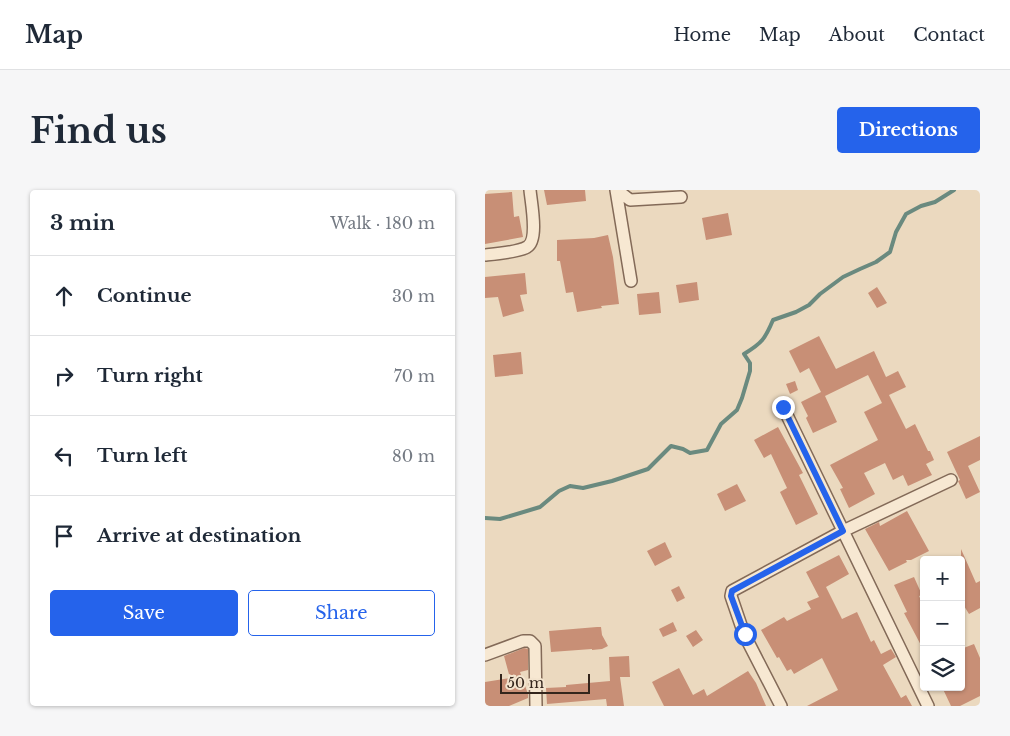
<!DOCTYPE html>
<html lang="en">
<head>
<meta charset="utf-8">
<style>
  body { margin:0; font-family:"Libre Baskerville",serif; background:#f6f6f7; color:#1f2937 }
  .controls { position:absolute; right:15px; bottom:15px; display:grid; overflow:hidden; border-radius:5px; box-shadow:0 1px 4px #0004 }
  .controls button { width:45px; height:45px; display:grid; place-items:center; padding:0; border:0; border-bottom:1px solid #e0e1e3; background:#fff; color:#1f2937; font:25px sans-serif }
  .scale { position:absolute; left:15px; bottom:12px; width:90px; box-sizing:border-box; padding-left:5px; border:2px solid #33251c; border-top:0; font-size:14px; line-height:18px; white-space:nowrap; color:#33251c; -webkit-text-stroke:4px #f3e4ce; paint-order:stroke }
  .stop { position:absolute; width:15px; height:15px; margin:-11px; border:4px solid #2563eb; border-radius:50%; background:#fff }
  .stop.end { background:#2563eb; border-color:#fff; box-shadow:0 1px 5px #0008 }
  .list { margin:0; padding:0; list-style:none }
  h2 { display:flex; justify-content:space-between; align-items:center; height:65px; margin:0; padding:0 20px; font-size:21px }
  h2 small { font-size:16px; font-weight:400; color:#747a83 }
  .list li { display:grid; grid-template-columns:32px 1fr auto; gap:15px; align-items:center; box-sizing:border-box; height:80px; padding:0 20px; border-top:1px solid #e0e1e3 }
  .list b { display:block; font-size:19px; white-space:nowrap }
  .list em { font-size:16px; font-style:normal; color:#747a83 }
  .actions { display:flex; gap:10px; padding:15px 20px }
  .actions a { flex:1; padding:11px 0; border:1px solid #2563eb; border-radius:5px; text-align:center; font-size:18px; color:#2563eb }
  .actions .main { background:#2563eb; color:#fff }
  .icon { flex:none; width:28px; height:28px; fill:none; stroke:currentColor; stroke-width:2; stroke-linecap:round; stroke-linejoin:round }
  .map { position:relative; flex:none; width:495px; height:516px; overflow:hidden; border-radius:5px }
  header { display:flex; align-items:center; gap:30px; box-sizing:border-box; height:70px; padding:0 25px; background:#fff; border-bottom:1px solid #e0e1e3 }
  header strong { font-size:24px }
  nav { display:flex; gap:28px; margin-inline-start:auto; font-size:18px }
  .intro { display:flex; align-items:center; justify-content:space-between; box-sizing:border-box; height:120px; padding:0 30px }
  h1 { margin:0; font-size:35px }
  .button { padding:12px 22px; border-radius:5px; background:#2563eb; color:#fff; font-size:18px; font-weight:700 }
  main { display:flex; gap:30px; padding:0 30px }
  aside { flex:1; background:#fff; border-radius:5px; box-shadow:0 1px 4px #0004 }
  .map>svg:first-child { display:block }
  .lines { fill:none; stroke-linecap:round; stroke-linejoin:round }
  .stream { stroke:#6a8a7f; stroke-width:4 }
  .building { fill:#c88f76 }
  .street-casing { stroke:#836a58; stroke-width:14 }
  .street { stroke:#f7e8d2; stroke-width:11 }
  .route { stroke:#2563eb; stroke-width:6 }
</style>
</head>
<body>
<header>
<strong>Map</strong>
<nav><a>Home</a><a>Map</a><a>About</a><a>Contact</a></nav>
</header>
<div class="intro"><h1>Find us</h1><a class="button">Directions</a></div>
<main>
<aside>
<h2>3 min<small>Walk · 180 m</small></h2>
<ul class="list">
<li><svg class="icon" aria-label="ahead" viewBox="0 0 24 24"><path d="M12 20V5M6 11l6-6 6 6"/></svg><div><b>Continue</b></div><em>30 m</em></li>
<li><svg class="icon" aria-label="right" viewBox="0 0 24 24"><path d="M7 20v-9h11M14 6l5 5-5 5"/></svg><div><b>Turn right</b></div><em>70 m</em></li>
<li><svg class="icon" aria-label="left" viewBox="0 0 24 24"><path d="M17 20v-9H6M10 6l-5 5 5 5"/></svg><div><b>Turn left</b></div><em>80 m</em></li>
<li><svg class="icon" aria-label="arrive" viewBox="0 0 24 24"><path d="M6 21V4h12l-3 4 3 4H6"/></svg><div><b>Arrive at destination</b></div></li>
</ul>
<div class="actions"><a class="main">Save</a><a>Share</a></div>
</aside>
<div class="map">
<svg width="495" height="516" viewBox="0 0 495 516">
  <rect width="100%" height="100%" fill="#ebd9bf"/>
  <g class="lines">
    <path class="stream" d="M0,328L15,329L55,317L74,301L85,296L98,298L127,291L163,279L186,256L198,259L205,263L222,260L236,234L252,220L257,208L265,181V173L259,164C277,153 280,149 288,130L311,122L324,115L335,104L358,87L375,79L391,72L405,62L411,42L421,24L436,16L450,12L469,0"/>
  </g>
  <path class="building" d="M59,0H100L101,11L62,15Z
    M27,2L29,27L34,26L38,47L0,54V4Z
    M243,23L247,45L221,50L217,28Z
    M123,45L128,67L134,114L116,116L117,118L92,122L88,102L81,103L75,71H72V50L109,48Z
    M40,83L42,104L35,105L39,121L18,127L13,107L0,108V87Z
    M212,92L214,110L194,113L191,95Z
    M392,97L402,113L392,118L383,103Z
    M174,102L176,123L154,125L152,104Z
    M334,146L351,179L389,161L401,187L413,181L421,197L404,205L421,239L430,234L443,261H445L449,270L441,274L447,285L423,296L418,285L408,290L400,273L379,283L390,304L364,318L355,299L358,298L345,275L393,250L379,222L397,213L383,185L340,206L352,232L328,243L321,228L323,226L316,212L336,202L324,178L315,183L304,161Z
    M36,162L38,184L10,187L8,165Z
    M310,191L313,200L305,204L301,194Z
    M293,237L318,283L314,285L333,324L311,335L295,302L302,298L286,264L279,268L269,250Z
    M495,246V270L483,276L495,302L481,309L473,291L475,290L462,262Z
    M252,294L261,311L240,321L232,304Z
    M422,321L444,361L426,370H421L422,372L404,381L380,339L394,332L395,336Z
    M180,352L187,367L170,376L162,361Z
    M476,359L491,393L495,391V418L484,424L476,411Z
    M354,365L364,384L341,397L357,429L372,422L386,452L389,450L396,464L406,459L411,467L398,475L416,508L421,505L427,516H322L353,500L337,468L309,484L306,479L302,481L294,467L292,468L276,440L299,427L302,431L326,419L322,412L334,407L321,382Z
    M429,387L437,405L434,406L439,416V461L419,423L422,422L409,395Z
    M194,396L200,408L192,412L186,400Z
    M188,432L192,441L178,447L174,439Z
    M112,437H116L117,445L123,456L117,459L107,460V459L66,462L64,441Z
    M211,440L218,450L208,457L201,446Z
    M489,454L495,468V506L475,516H466L457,497H476V459Z
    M39,458L43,459V480L35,482L43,504V508L24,516H0V492L25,488L19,466Z
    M144,466L145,487H135L139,516H122L121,509L62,514L61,498L81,497V495L125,491L124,467Z
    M194,478L208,505L219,499L222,506L263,481L271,493L281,516H179L167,492Z"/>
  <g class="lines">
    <defs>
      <path id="street" d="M131,0L146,91
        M132,0L145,10L196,7
        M0,65C10,64 34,62 42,57C54,50 46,12 45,0
        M298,217L443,516
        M0,465L38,451H45L50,456L51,516
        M296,516L259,444L246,406L247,401L358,341L466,290"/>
    </defs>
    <use href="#street" class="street-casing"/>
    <use href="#street" class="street"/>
  </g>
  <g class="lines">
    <path class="route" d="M260,444L246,406L247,401L358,341L298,217"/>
  </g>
</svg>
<div class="controls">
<button>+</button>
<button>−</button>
<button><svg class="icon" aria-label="layers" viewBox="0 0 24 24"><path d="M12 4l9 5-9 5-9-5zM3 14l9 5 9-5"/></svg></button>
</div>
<div class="scale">50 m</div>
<div class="stop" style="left:260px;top:444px"></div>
<div class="stop end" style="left:298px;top:217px"></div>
</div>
</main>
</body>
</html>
